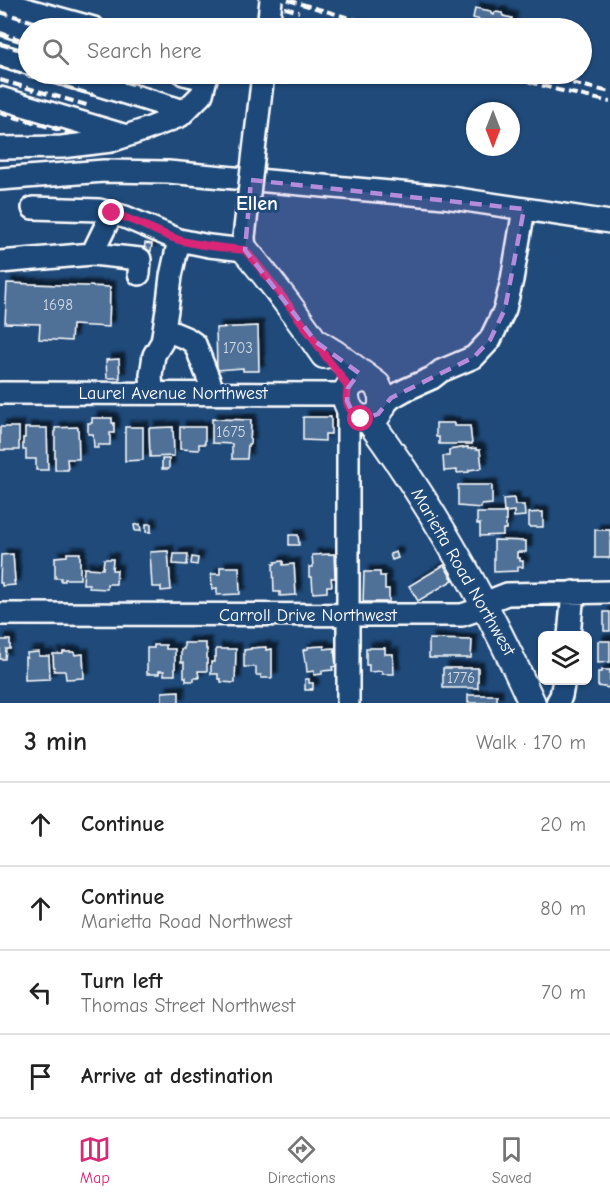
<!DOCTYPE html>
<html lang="en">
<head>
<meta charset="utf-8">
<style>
  body { margin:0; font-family:"Comic Neue",sans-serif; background:#f6f6f6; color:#222 }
  .controls { position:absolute; right:18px; bottom:18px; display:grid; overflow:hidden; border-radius:9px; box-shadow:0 2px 4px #0004 }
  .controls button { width:54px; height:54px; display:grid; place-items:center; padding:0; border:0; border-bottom:2px solid #e0e0e0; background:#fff; color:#222; font:30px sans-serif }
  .compass { position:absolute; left:466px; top:102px; width:54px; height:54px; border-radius:50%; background:#fff; box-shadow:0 2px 4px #0004; rotate:180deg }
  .stop { position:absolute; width:18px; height:18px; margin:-14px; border:4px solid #db2777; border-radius:50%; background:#fff }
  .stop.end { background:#db2777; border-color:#fff; box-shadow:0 2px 6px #0008 }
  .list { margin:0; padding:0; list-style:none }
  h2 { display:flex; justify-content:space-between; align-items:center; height:78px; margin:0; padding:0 24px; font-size:26px }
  h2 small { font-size:20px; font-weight:400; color:#767676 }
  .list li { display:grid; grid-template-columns:39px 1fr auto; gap:18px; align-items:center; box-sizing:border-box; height:84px; padding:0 24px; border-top:2px solid #e0e0e0 }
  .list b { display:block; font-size:22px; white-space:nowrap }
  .list p { margin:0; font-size:20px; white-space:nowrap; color:#767676 }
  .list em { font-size:20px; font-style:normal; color:#767676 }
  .icon { flex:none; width:33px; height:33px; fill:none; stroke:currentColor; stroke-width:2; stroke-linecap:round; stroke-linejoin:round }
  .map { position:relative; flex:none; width:610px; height:703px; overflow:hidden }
  .search { position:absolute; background:#fff; box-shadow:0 2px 4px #0004; left:18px; right:18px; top:18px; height:66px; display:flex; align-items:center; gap:15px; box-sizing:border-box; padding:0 21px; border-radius:33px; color:#767676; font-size:22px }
  .sheet { height:414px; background:#fff }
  nav { display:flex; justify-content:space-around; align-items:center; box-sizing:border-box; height:84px; border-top:2px solid #e0e0e0; background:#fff; font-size:16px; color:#767676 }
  nav a { display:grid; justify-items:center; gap:3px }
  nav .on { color:#db2777 }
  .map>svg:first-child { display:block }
  .building { fill:#507197; stroke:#fff; stroke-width:1.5; filter:url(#shadow) }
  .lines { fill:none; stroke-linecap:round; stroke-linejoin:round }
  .minor-casing { stroke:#fff; stroke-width:26 }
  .major-casing { stroke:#fff; stroke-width:30 }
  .minor { stroke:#1f4a7a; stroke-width:21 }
  .major { stroke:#1f4a7a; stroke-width:26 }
  .rail { stroke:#fff; stroke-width:4; stroke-dasharray:9 4.5; stroke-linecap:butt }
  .minor-bridge-casing { stroke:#fff; stroke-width:26; stroke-linecap:butt }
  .minor-bridge { stroke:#1f4a7a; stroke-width:21 }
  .route { stroke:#db2777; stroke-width:8 }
  .marked { fill:#b68bdc; fill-opacity:0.2; stroke:#b68bdc; stroke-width:4.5; stroke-dasharray:12 8; stroke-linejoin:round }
  .labels { text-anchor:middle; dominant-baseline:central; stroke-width:6; stroke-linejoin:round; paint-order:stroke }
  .number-label { font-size:15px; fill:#d3dce5 }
  .street-label { font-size:18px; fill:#fff; stroke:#1f4a7a }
  .neighbourhood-label { font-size:20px; font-weight:bold; fill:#fff; stroke:#1f4a7a }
</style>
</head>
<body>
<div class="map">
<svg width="610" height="703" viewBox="0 0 610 703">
  <defs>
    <filter id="shadow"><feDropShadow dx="5.5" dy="-5.5" stdDeviation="1.5" flood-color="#0009"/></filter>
  </defs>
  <rect width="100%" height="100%" fill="#1f4a7a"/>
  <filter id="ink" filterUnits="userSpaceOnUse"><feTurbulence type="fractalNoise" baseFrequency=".0167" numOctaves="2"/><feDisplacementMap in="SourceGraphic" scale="12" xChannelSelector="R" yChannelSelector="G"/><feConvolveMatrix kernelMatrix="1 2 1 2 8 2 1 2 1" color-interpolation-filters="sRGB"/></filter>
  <g filter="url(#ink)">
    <path class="building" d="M475,8L491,11V14L494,15L495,12L502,13L503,16L512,18L510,28L473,18Z
      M145,243L152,244L151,251H144Z
      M7,283L110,287L109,327L72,325L71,341L39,339L40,324L5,323Z
      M258,326L259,371H243V368L217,370L216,328Z
      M119,359L120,378H107L106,360Z
      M303,417H331V434H325V441L303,440Z
      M92,418H112V423H114V433H110V445H98V448H94L93,434H88V423H92Z
      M212,419L251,420L250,444H248L247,459H232V444L212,443Z
      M436,423H454V426H470L472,444H439V437H436Z
      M0,427H19V450H0Z
      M78,427L79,459H67L68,470H55V428Z
      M125,427H143V460L125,461Z
      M173,427L174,456L150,457L149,428Z
      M180,427H205V444H199V450L180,449Z
      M25,428H47L48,470H36V459H26V450H23V438H25Z
      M468,447V449L476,448V450H480L482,468L469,470V472L457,473V470L444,471L443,456H449V450Z
      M162,459H169V469H162Z
      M458,485H492V504L481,505V508L458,506Z
      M514,498L515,505H524L525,516L514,517V511L504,512L503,499Z
      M543,512V527H529V513Z
      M477,513H506V529H503V535L480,536V524H477Z
      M140,524L141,531H135L134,525Z
      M146,524H151V532H146Z
      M595,530H610V558H595Z
      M289,535H298L299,545H289Z
      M494,540L526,541V552H517V558H520V561H523V567H518V571L494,572Z
      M168,551L171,590L161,591V587H152L150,552Z
      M396,552L398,558L392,560L390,554Z
      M67,553H80V579H65V581H61V578H55V557L67,556Z
      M13,554L15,581H14L15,585L2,586V583H0L1,555Z
      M174,554H188L187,565L173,564Z
      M334,554L335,578H331L332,586H327V592L313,593L312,577H309V567H313L312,555Z
      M192,557L198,558L197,565L191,564Z
      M104,559H113L112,570H117L116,584H107V589L89,588V584H83L84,568L103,569Z
      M283,561V565L294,564L296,595L280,596V592H274L273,564H275V562Z
      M444,565L453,580L418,601L409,586Z
      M220,567H239L240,594L217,595V588L212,589L211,574H220Z
      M364,572H380V576H385V589H389V602H363Z
      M604,612H610V631H604Z
      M429,639L472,640L471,658H429Z
      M0,640H10V649H6L5,659H0Z
      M598,641H610V662L598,663Z
      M184,643H206V649H207V671H198L199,678H194V681H186V677H184V662H181V649H184Z
      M154,645H166V649H175V675H164V671H159V674H147V648H154Z
      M324,646V649L334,648L336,666L332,667L333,670L322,671V674L314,675V671L307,672L306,662H305L303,650L308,649V647Z
      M266,647V650L272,649V678H261V675H256V667H244V650L251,649V648Z
      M366,648H385V654H393L394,674H382V671L369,672V665H366Z
      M216,649H236L235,683L221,682V679H218V674H211V662H214V657H216Z
      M39,652V656H49L50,679L25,680V657H27V653Z
      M63,652H74L75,655L83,654L84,678L66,679L65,671H54L53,654H63Z
      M443,668H478V688H443Z
      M602,670H610V688L598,686V672H602Z
      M305,679H309V683H313V689H311L312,690H305Z
      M179,691V703H162V692Z
      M468,695H497V703H468Z"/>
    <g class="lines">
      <defs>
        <path id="minor" d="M0,2L94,28
          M0,23L28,32
          M0,55L28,63
          M63,74L184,111
          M184,74L206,79
          M0,98L123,135
          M0,148L62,147L111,141L147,129L180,116L202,94L207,74
          M0,179L104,171L168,172L445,197L610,222
          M33,208L99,210L125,217L179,240L209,246L245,250L244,237
          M92,254L140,259L139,274
          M0,262L92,254L112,213
          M164,329L188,339L195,344L214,393
          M0,393L346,394
          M152,393L151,375L154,355L162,342L167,310L171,276L179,240
          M348,407V703
          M382,407L391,398L405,390L432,378L441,371L474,357L490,340L505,309L512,280L524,209
          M0,614L462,615L474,611L484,603L507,594L610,592
          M569,636L573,592
          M557,703L561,696L564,680"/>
        <path id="major" d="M245,250C273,283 299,318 324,355
          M316,342L334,353L377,385L382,396V407L378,414L372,418L361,419C357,416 352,413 350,409C340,393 350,378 368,379
          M368,419C433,507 487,603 532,703"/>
      </defs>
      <use href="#minor" class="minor-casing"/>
      <use href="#major" class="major-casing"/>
      <use href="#minor" class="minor"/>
      <use href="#major" class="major"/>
      <path class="rail" d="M259,0L299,12
        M288,0L384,28
        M0,12L55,28
        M0,33L28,42
        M0,44L28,52
        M0,67L93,95
        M98,74L139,86
        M139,74L143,75
        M503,74L558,90L610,102
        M546,77L610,92
        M0,80L90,106
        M0,113L70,133"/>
      <defs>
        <path id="minor-bridge" d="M268,28L271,0
          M244,237L263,74"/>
      </defs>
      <use href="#minor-bridge" class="minor-bridge-casing"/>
      <use href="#minor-bridge" class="minor-bridge"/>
    </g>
  </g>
  <g class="lines" filter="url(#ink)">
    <path class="route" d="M112,213C135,220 156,232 179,240C200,246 223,248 245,250C273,283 299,318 324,354C332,366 342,375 348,388C344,403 349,411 361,419"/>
  </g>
  <path class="marked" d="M251,180L524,209L505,309L490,340L474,357L391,398L378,414L365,419L353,413L347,401L348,388L359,373L316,342L245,250Z"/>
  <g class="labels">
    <g class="number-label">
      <text x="58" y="305">1698</text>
      <text x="238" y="348">1703</text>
      <text x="231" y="432">1675</text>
      <text x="461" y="678">1776</text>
    </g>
    <g class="street-label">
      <text x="173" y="393">Laurel Avenue Northwest</text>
      <text transform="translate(463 572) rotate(60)">Marietta Road Northwest</text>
      <text x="308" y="615">Carroll Drive Northwest</text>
    </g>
    <g class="neighbourhood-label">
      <text x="257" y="203">Ellen</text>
    </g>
  </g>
</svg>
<div class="controls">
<button><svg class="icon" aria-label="layers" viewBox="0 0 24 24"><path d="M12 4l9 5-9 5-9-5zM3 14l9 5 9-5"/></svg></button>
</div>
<svg class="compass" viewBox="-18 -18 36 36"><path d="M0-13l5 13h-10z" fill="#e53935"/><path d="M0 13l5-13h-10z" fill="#767676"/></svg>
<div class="stop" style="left:361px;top:419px"></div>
<div class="stop end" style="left:112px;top:213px"></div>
<div class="search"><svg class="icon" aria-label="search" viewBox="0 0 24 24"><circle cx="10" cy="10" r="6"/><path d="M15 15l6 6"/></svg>Search here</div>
</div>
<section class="sheet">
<h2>3 min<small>Walk · 170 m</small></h2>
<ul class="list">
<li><svg class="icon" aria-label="ahead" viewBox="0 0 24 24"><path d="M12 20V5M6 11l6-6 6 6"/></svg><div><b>Continue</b></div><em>20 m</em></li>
<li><svg class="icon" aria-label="ahead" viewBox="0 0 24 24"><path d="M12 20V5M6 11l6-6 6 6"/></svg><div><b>Continue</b><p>Marietta Road Northwest</p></div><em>80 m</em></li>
<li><svg class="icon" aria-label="left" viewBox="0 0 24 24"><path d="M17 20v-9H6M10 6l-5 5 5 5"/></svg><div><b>Turn left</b><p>Thomas Street Northwest</p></div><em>70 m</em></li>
<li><svg class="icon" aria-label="arrive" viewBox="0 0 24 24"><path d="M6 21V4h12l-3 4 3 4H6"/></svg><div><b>Arrive at destination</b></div></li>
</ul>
</section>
<nav>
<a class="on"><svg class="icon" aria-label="map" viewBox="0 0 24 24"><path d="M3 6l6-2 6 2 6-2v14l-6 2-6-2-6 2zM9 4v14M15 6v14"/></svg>Map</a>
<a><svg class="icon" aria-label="directions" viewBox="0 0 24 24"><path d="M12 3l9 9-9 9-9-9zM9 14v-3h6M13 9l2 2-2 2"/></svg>Directions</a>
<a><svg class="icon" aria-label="saved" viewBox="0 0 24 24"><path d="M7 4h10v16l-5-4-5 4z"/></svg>Saved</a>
</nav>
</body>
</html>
